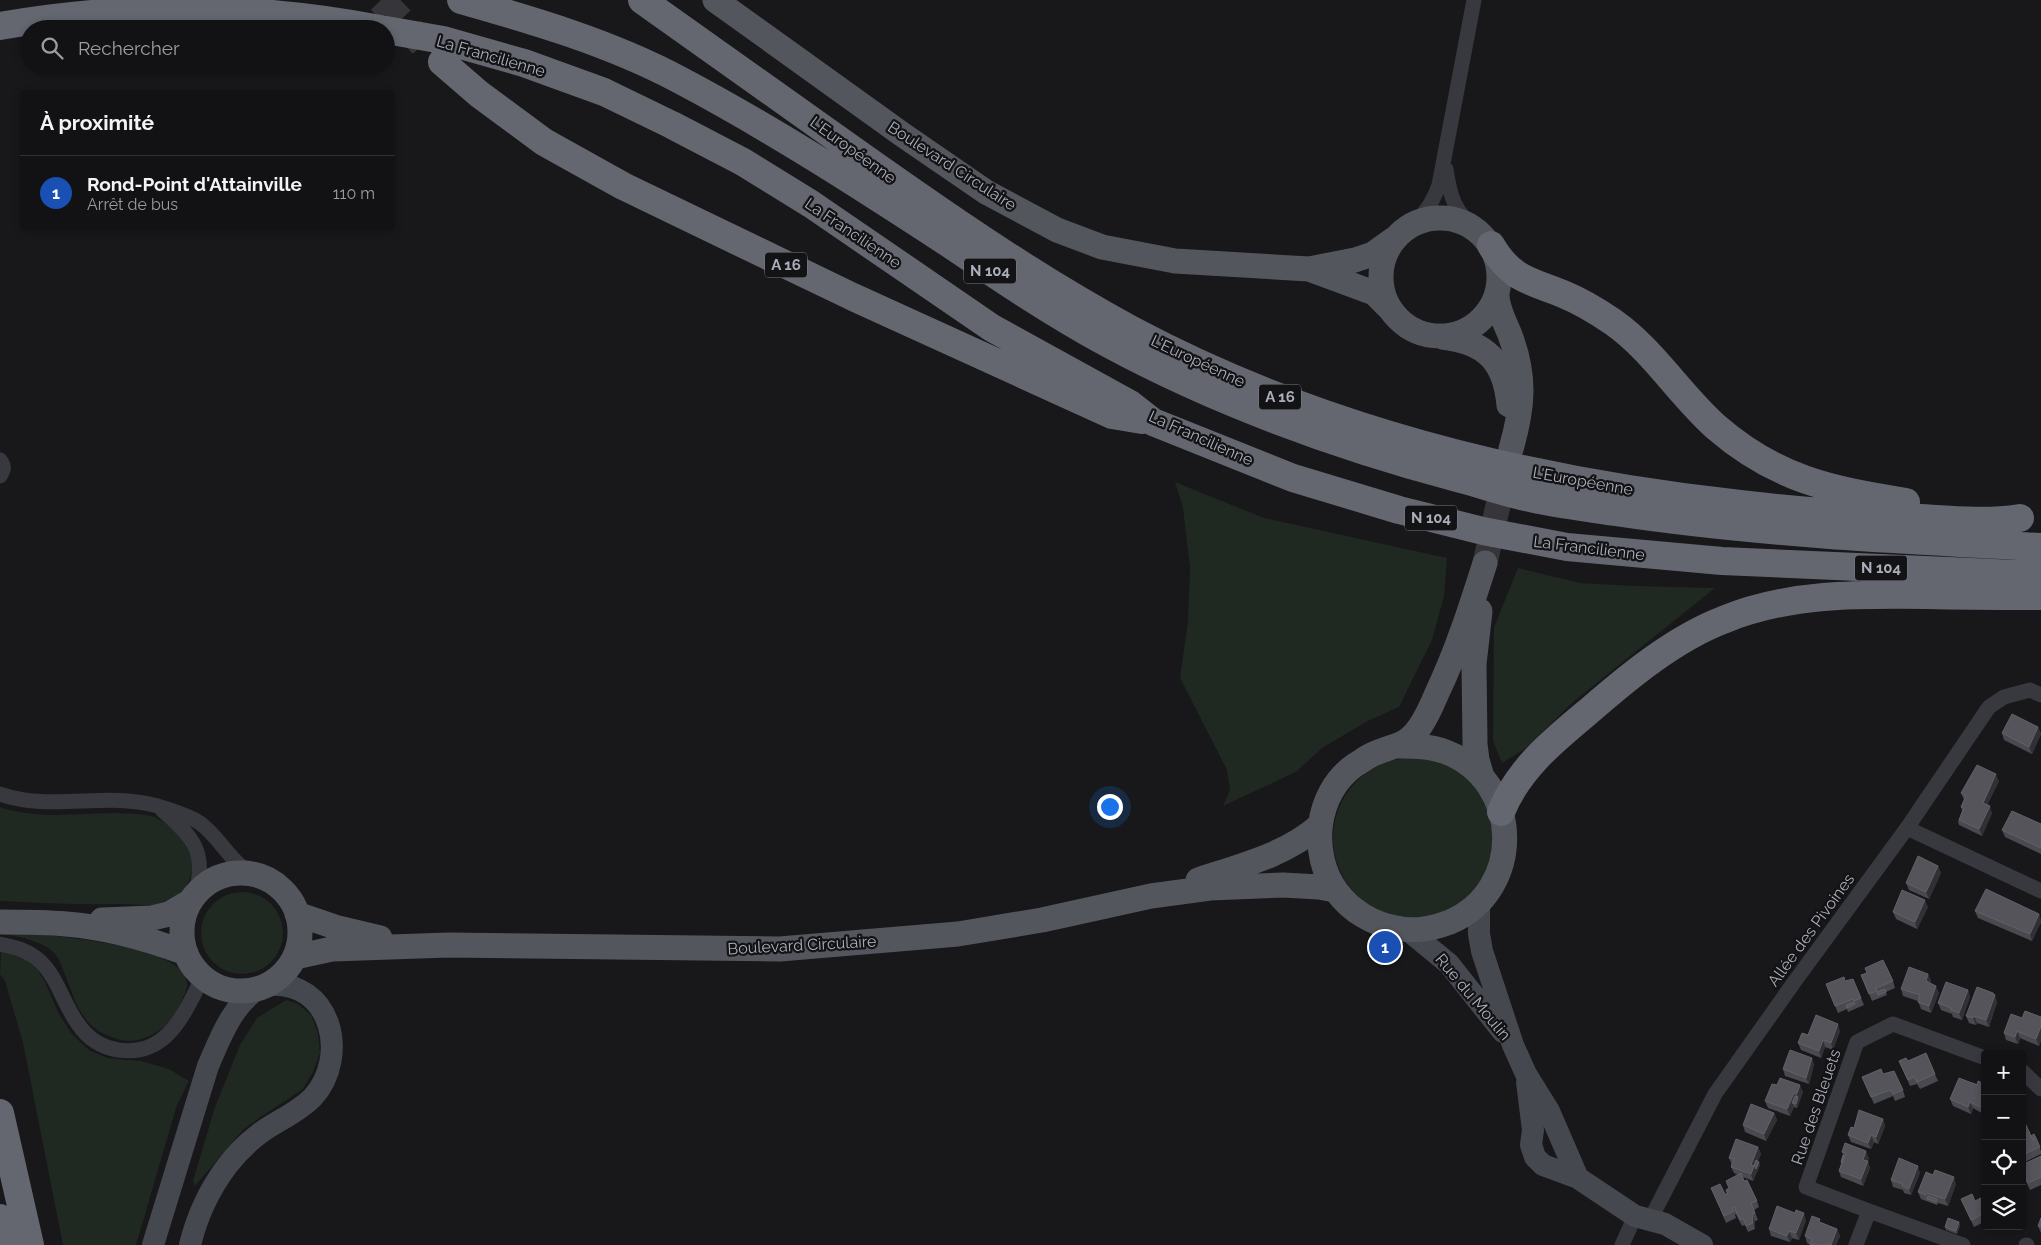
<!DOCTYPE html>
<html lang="fr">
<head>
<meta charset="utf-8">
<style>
	body { margin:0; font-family:Raleway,sans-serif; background:#1b1a1d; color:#f1f3f6 }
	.controls { position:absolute; right:15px; bottom:15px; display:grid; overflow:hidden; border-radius:5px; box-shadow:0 2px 8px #0003 }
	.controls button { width:45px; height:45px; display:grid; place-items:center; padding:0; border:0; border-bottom:1px solid #313134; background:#121114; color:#f1f3f6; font:25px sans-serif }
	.you { position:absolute; left:1109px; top:806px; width:18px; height:18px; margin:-12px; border:4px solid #fff; border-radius:50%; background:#1a73e8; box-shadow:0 0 0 8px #1a73e833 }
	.badge { display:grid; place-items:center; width:32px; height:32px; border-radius:50%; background:#f3ba36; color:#fff; font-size:16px; font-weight:700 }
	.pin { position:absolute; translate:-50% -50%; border:2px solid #fff; box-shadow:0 1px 5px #0006 }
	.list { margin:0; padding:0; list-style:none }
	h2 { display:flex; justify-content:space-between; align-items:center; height:65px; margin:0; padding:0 20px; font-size:21px }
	h2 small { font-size:16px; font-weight:400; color:#9c9da0 }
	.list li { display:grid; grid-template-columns:32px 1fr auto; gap:15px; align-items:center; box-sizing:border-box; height:75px; padding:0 20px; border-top:1px solid #313134 }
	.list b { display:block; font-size:19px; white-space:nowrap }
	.list p { margin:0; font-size:16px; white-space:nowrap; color:#9c9da0 }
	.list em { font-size:16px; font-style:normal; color:#9c9da0 }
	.icon { flex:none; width:28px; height:28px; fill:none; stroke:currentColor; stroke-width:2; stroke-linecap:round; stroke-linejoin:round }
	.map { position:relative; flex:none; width:2041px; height:1245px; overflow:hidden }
	.search { position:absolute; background:#121114; box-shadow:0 2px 8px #0003; left:20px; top:20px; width:375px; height:55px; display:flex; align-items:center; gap:12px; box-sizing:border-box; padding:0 18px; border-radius:28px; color:#9c9da0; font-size:19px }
	.panel { position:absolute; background:#121114; box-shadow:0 2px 8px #0003; left:20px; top:90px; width:375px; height:140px; border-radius:5px }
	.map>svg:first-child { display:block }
	.green { fill:#1f2821 }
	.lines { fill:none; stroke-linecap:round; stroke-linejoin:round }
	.primary-tunnel { stroke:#35353a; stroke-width:25; stroke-dasharray:25 12; stroke-linecap:butt }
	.highway-tunnel { stroke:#35353a; stroke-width:28; stroke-dasharray:28 14; stroke-linecap:butt }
	.street { stroke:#38393f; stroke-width:15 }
	.secondary { stroke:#46484f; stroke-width:22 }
	.primary { stroke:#54565e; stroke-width:25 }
	.highway { stroke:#646770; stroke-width:28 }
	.wall { fill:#494a4f }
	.shaded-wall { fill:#313135 }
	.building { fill:#54545a; stroke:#616269 }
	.labels { text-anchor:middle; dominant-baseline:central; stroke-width:4.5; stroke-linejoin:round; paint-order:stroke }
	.shield { fill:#131215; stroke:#7d7f88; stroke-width:1 }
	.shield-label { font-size:15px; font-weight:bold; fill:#aaaeb9 }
	.street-label { font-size:16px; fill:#aaaeb9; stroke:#131215 }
</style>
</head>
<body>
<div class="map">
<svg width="2041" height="1245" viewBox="0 0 2041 1245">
	<rect width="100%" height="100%" fill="#18171a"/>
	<path class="green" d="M1175 482 1264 518 1447 558 1444 596 1432 640 1399 707 1366 722 1322 748 1296 772 1223 806 1230 790 1227 770 1180 678 1188 621 1190 568 1183 508Z
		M1518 568 1580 583 1636 586 1715 588 1573 702 1525 749 1502 763 1493 741 1494 627Z
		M1333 838a80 80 0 1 1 160 0a80 80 0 1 1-160 0Z
		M0 807C38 820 78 813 117 813 128 814 140 813 151 816 167 821 182 837 189 852 198 871 185 900 164 904 151 907 135 904 122 904 81 905 41 903 0 901Z
		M201 933a41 41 0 1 1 82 0a41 41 0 1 1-82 0Z
		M0 931C32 934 183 942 187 982 188 989 184 995 182 1000 178 1009 175 1017 169 1023 157 1034 137 1044 121 1040 81 1030 77 1005 64 972 61 965 59 957 53 952 43 941 14 935 0 934Z
		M1 950 33 962 45 982 58 1012 71 1033 89 1050 107 1058 141 1061 169 1069 189 1081 177 1105 136 1245H63L23 1043 5 981 0 974Z
		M286 1000 298 1004 311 1015 318 1033 320 1053 313 1072 303 1089 262 1116 243 1130 195 1186 193 1181 215 1107 240 1045 257 1018Z"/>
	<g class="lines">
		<path class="primary-tunnel" d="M1485 563 1506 470"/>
		<path class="highway-tunnel" d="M381 0 423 44"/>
		<path class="street" d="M1446 169C1450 196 1454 212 1477 230
			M1408 228C1424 216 1432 204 1439 185L1474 0
			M0 460C5 466 4 470 0 476
			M0 794C52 812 106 791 158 806 172 811 188 815 200 823 223 840 230 865 258 876
			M163 811C195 838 207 854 195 896
			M1907 828 2041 891
			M0 944C16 947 29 951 41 962 58 979 64 1005 78 1024 88 1039 101 1047 118 1050 168 1057 184 1013 203 977
			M2022 1071 2041 1089
			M1869 1211 1963 1245
			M1650 1220 1715 1094 1795 981 1907 828 1989 707 2004 697 2030 690 2041 695
			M1622 1245 1635 1216
			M1856 1245 1869 1211 1806 1187 1857 1042 1893 1024 1985 1058
			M2026 1245H2027"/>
		<path class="secondary" d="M1479 903V934L1482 951 1513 1045 1526 1074 1549 1111 1578 1178
			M1409 931 1449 964 1503 1032
			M1527 1082 1533 1130 1531 1145 1535 1157 1543 1165 1578 1178 1635 1216 1665 1224 1702 1245
			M153 1245 208 1066C220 1039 232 1005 258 989
			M190 1245C197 1216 209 1190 227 1166 236 1154 247 1143 259 1134 276 1121 298 1113 313 1097 350 1056 331 979 268 985"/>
		<path class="primary" d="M715 0 903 135 986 192 1057 230 1102 247 1175 261 1309 269 1355 260 1373 254 1394 239
			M1381 277a59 59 0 1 1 118 0a59 59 0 1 1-118 0Z
			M1309 269 1374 293 1390 309
			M1497 296C1498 311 1505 322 1510 335 1526 377 1523 407 1511 449
			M1442 337C1487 342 1505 362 1509 405
			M1480 611 1474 664 1475 744 1477 760 1482 777
			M1399 746C1415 746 1431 746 1446 752 1522 781 1525 890 1450 922 1431 929 1415 932 1396 928 1373 924 1351 911 1337 892 1309 854 1315 793 1355 765 1362 761 1369 755 1376 753 1394 745 1407 746 1419 728 1427 717 1432 705 1437 693 1457 651 1471 607 1485 563
			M182 932a59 59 0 1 1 118 0a59 59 0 1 1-118 0Z
			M1198 880C1240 866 1286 855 1320 825
			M297 914 338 928 380 938
			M102 920 152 918 169 914 191 901
			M0 922C22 922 44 922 66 924 107 927 148 939 186 953
			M295 957 332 949 449 945 780 949 958 934 1042 920 1151 896 1210 888 1283 885 1319 887 1335 890"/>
		<path class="highway" d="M461 0C535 21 610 43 678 79 771 128 859 185 948 243 1000 278 1052 313 1107 343 1216 402 1337 446 1457 478 1484 485 1512 495 1539 500 1564 505 1590 508 1615 512 1756 533 1899 540 2041 547
			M642 0C710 48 778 96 846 145 939 211 1032 276 1132 330 1320 430 1530 481 1740 504 1800 511 1861 515 1921 518 1954 520 1987 523 2020 518
			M0 26C126 4 255 5 380 29
			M386 30 443 40 524 63 604 92 672 125 743 162 811 204 992 328 1130 404 1153 422 1293 478 1399 510 1483 531 1567 547 1722 561 2041 575
			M442 62 479 94 544 142 623 186 853 297 1112 415 1142 420
			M1491 245C1511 279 1528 280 1563 294 1580 301 1597 311 1613 322 1653 350 1679 394 1716 427 1776 479 1830 490 1906 502
			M1501 812C1518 769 1554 740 1589 711 1628 677 1674 639 1723 620 1788 593 1858 594 1928 595 1965 596 2003 596 2041 596
			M0 1113 30 1245
			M0 1218 6 1245"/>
	</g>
	<path class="wall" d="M2038 727 2041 734 2032 754 2004 740 2002 733Z
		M1999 781 1987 805 1992 813 1982 836 1959 825 1958 822 1962 811 1961 807 1964 800 1961 793Z
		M2041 824V854L2005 837 2002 830Z
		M1938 866 1941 873 1929 899 1909 890 1906 883Z
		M1928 907 1917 929 1896 919 1893 912Z
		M1975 911 2039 914 2041 922 2032 941 1978 918Z
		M1928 974 1931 981 1930 983 1939 993 1931 1013 1921 1009 1918 1001 1903 996 1901 989Z
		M1861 975 1893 981 1895 988 1886 992 1887 995 1872 1001Z
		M1845 981 1861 998 1864 1005 1848 1012 1847 1009 1838 1013 1826 984Z
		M1968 990 1970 997 1962 1020 1953 1017 1952 1014 1941 1010 1938 1003Z
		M1997 1002 1989 1027 1977 1023 1976 1025 1969 1023 1966 1016Z
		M2041 1017V1040L2039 1046 2020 1038 2018 1044 2006 1040 2004 1033 2022 1018Z
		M1840 1031 1833 1050 1825 1047 1821 1058 1801 1050 1798 1043 1808 1035Z
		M1899 1061H1908L1935 1074 1938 1081 1920 1089 1917 1084 1910 1086Z
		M1814 1064 1809 1084 1785 1076 1783 1069Z
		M1883 1074 1903 1090 1905 1097 1895 1101 1893 1096 1874 1104 1862 1077Z
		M1971 1082 1977 1084H1985V1115L1973 1108 1971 1114 1953 1106 1950 1099Z
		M1777 1085 1803 1092 1797 1108 1794 1107 1790 1116 1768 1108 1765 1101Z
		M1774 1113 1777 1120 1766 1141 1745 1132 1743 1125Z
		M1883 1119 1885 1126 1878 1144 1874 1142 1871 1149 1851 1142 1848 1135Z
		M2022 1124 2031 1136 2036 1138 2041 1151V1154L2023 1163Z
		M1758 1147 1761 1154 1758 1161 1760 1165 1753 1181 1743 1177 1744 1181 1757 1201 1759 1207 1754 1210 1758 1220 1755 1221V1229L1748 1232 1745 1225 1742 1226 1736 1214H1735L1736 1218 1726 1223 1711 1188 1725 1194H1727L1726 1190 1729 1188 1738 1175 1734 1173 1731 1167 1732 1165 1729 1158Z
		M1842 1152 1869 1158 1867 1161 1870 1168 1863 1186 1841 1177 1839 1171 1843 1155Z
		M2041 1157V1185L2030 1190 2022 1173V1165Z
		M1920 1173 1911 1195 1904 1193 1903 1190 1893 1187 1891 1180Z
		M1956 1184 1948 1206 1938 1203 1937 1205 1921 1199 1918 1192Z
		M1985 1196V1224L1984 1222 1974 1227 1961 1199 1975 1201Z
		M2041 1218V1233L2038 1226Z
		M1806 1220 1799 1240 1792 1238 1790 1242 1771 1236 1769 1229Z
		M1821 1222 1837 1229 1840 1236 1836 1245H1810L1807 1243 1805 1236Z
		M1959 1222 1960 1226 1957 1234 1946 1230 1945 1227Z"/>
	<path class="shaded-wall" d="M2038 727 2041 734 2032 754 2029 747Z
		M1996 774 1999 781 1985 810 1983 803Z
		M1990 806 1992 813 1982 836 1979 829Z
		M1938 866 1941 873 1929 899 1926 892Z
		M1925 900 1928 907 1917 929 1915 922Z
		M2039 914 2041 922 2032 941 2030 934Z
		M1928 974 1931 981 1928 988 1926 981Z
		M1936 986 1939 993 1931 1013 1929 1006Z
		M1968 990 1970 997 1962 1020 1959 1013Z
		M1995 995 1997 1002 1989 1027 1986 1020Z
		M1974 1016 1977 1023 1976 1025 1973 1018Z
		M1838 1024 1840 1031 1833 1050 1831 1043Z
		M2041 1026V1040L2039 1046 2036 1039Z
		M2017 1031 2020 1038 2018 1044 2015 1037Z
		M1823 1040 1825 1047 1821 1058 1819 1051Z
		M1812 1058 1814 1064 1809 1084 1806 1078Z
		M1800 1085 1803 1092 1797 1108 1796 1104 1798 1097 1797 1093Z
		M1794 1093 1796 1099 1792 1103 1794 1106 1790 1116 1787 1109Z
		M1970 1102 1973 1108 1971 1114 1968 1107Z
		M1774 1113 1777 1120 1766 1141 1764 1134Z
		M1883 1119 1885 1126 1878 1144 1876 1137Z
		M1871 1135 1874 1142 1871 1149 1868 1143Z
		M1758 1147 1761 1154 1755 1168 1759 1162 1760 1165 1753 1181 1751 1174V1165Z
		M1866 1151 1869 1158 1865 1167 1863 1160Z
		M1868 1161 1870 1168 1863 1186 1861 1179Z
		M1918 1166 1920 1173 1911 1195 1909 1189Z
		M1954 1177 1956 1184 1948 1206 1945 1199Z
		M1804 1213 1806 1220 1799 1240 1796 1233Z
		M1752 1214 1755 1221V1229L1753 1223Z
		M1959 1222 1960 1226 1957 1234 1956 1231Z
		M1837 1229 1840 1236 1836 1245H1831Z
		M1789 1231 1792 1238 1790 1242 1787 1236Z"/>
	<path class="building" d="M2012 714 2038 727 2029 747 2002 733Z
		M1977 765 1996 774 1983 803 1990 806 1979 829 1959 820 1964 808 1961 807 1966 796 1961 793Z
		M2012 811 2041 824V848L2002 830Z
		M1918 856 1938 866 1926 892 1906 883Z
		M1986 889 2039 914 2030 934 1975 911Z
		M1902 890 1925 900 1915 922 1893 912Z
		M1883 960 1893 981 1876 988 1877 991 1869 994 1861 975 1867 973 1865 968Z
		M1909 967 1928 974 1926 981 1936 986 1929 1006 1918 1002 1920 995 1901 989Z
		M1844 977 1845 981 1853 979 1861 998 1854 1001 1853 999 1835 1006 1826 984Z
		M1946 982 1968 990 1959 1013 1951 1010V1008L1938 1003Z
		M1977 987 1993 993 1995 995 1986 1020 1974 1016 1973 1018 1966 1016Z
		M1885 989 1886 992 1878 995 1877 992Z
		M1854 1002 1855 1004 1847 1008 1846 1005Z
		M2025 1011 2041 1017V1026L2036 1039 2017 1031 2015 1037 2004 1033 2011 1014 2022 1018Z
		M1816 1015 1838 1024 1831 1043 1823 1040 1819 1051 1798 1043 1802 1033 1808 1035Z
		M1790 1050 1812 1058 1806 1078 1783 1069Z
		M1926 1053 1935 1074 1917 1082 1914 1077 1908 1080 1899 1061 1906 1058 1908 1061Z
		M1881 1069 1883 1074 1894 1071 1903 1090 1893 1094 1890 1090 1871 1097 1862 1077Z
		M1780 1078 1800 1085 1797 1093H1794L1787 1109 1765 1101 1772 1084 1777 1085Z
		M1959 1078 1977 1085 1978 1081 1985 1084V1109L1970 1102 1968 1107 1950 1099Z
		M1795 1096 1798 1097 1796 1104 1792 1103Z
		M1751 1104 1774 1113 1764 1134 1743 1125Z
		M1859 1110 1883 1119 1876 1137 1871 1135 1868 1143 1848 1135 1851 1127 1854 1128Z
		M2025 1123 2033 1140 2036 1138 2040 1147 2022 1155V1124Z
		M2034 1134 2036 1138 2033 1140 2031 1136Z
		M1736 1139 1758 1147 1751 1165 1754 1166 1751 1174 1731 1167 1734 1159 1729 1158Z
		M1845 1143 1866 1151 1863 1160 1868 1161 1861 1179 1839 1171 1846 1153 1842 1152Z
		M1843 1155H1844L1842 1163 1841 1162Z
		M2041 1156V1177L2028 1183 2022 1171V1165Z
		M1899 1158 1918 1166 1909 1189 1902 1186 1903 1184 1891 1180Z
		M1756 1160 1759 1162 1756 1169 1754 1165Z
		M1935 1170 1954 1177 1945 1199 1927 1193 1926 1195 1918 1192 1926 1172 1933 1175Z
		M1741 1173 1744 1181 1747 1180 1757 1201 1751 1203 1755 1213 1752 1214 1753 1223 1746 1226 1743 1218 1740 1220 1734 1207 1732 1208 1734 1211 1724 1216 1711 1188 1720 1184 1725 1194H1728L1726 1190 1729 1188 1726 1181Z
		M1972 1194 1975 1201 1985 1196V1222L1981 1215 1971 1220 1961 1199Z
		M1928 1196 1937 1199 1936 1202 1927 1199Z
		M1777 1206 1795 1213 1796 1210 1804 1213 1796 1233 1789 1231 1787 1236 1769 1229Z
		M1812 1216 1820 1219 1819 1222 1837 1229 1831 1245H1813L1810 1244 1812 1239 1805 1236Z
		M1948 1218 1959 1222 1956 1231 1945 1227Z
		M2041 1218V1227L2038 1226Z"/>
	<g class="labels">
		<g class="shield">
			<rect x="765" y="252.5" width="42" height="25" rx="4"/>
			<rect x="964" y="258.5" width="52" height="25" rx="4"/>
			<rect x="1259" y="384.5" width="42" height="25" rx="4"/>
			<rect x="1405" y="505.5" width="52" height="25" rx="4"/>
			<rect x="1855" y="555.5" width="52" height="25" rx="4"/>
		</g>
		<g class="shield-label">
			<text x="786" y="265">A 16</text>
			<text x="990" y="271">N 104</text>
			<text x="1280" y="397">A 16</text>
			<text x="1431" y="518">N 104</text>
			<text x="1881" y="568">N 104</text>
		</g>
		<g class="street-label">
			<text transform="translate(491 56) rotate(16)">La Francilienne</text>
			<text transform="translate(853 150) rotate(36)">L'Européenne</text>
			<text transform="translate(952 166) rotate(33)">Boulevard Circulaire</text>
			<text transform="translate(853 233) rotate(34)">La Francilienne</text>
			<text transform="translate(1198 361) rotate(25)">L'Européenne</text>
			<text transform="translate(1201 438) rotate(24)">La Francilienne</text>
			<text transform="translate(1583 481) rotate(10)">L'Européenne</text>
			<text transform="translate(1589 548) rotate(7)">La Francilienne</text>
			<text transform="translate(1811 930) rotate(-54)">Allée des Pivoines</text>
			<text transform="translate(802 945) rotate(-3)">Boulevard Circulaire</text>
			<text transform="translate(1473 997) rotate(50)">Rue du Moulin</text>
			<text transform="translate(1816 1107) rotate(-71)">Rue des Bleuets</text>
		</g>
	</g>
</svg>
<div class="controls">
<button>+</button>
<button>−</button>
<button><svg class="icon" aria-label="locate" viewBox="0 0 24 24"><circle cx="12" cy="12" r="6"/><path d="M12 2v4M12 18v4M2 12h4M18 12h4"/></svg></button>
<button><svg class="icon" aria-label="layers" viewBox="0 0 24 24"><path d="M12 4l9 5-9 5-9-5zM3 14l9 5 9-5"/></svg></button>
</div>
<div class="you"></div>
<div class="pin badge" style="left:1385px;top:947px;background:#1a4fb4">1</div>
<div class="search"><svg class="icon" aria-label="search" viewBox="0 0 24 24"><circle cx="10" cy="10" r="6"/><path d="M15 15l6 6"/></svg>Rechercher</div>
<section class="panel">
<h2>À proximité<small></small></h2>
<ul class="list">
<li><span class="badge" style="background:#1a4fb4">1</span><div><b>Rond-Point d'Attainville</b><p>Arrêt de bus</p></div><em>110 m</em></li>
</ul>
</section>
</div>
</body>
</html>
